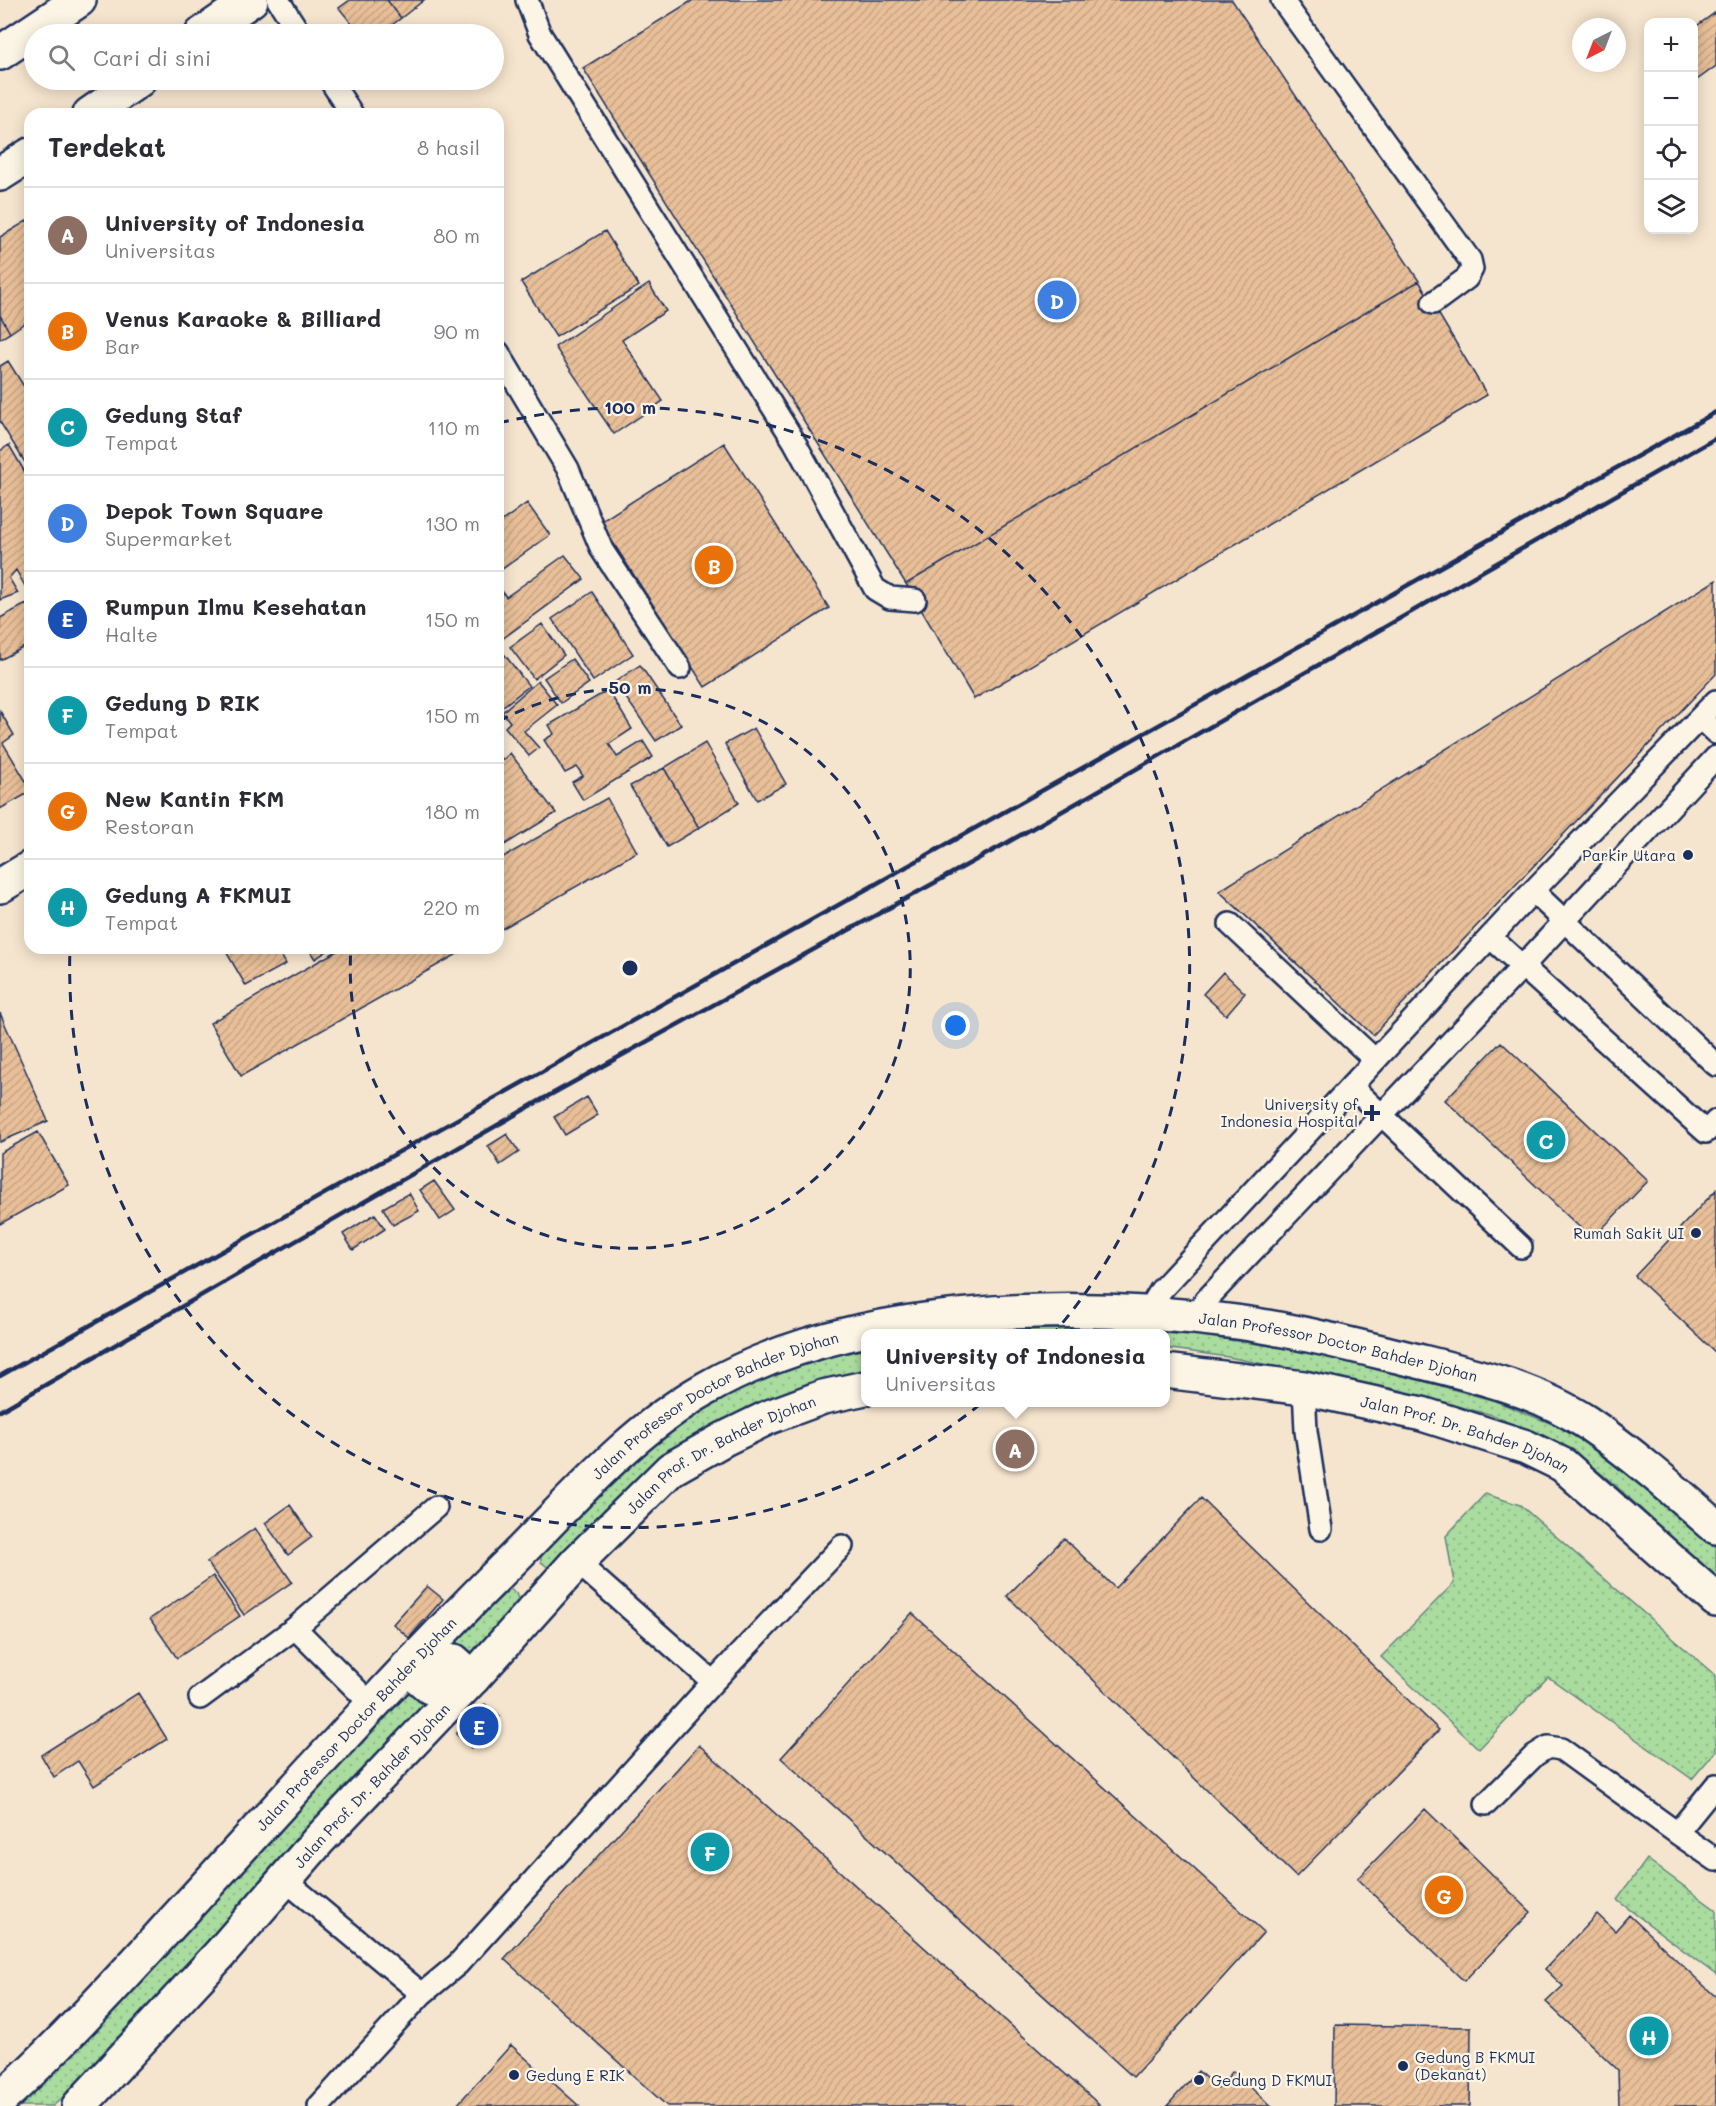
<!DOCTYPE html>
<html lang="id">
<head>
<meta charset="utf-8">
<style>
	body { margin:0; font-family:Mali,sans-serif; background:#f2f2f3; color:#2b2b33 }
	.controls { position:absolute; right:18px; top:18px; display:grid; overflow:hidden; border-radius:12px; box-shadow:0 3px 15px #0003 }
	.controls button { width:54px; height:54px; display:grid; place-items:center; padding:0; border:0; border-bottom:2px solid #e1e1e2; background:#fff; color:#2b2b33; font:30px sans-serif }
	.compass { position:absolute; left:1572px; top:18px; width:54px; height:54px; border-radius:50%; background:#fff; box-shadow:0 3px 15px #0003; rotate:222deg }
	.you { position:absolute; left:956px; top:1026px; width:21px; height:21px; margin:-15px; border:4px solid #fff; border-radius:50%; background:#1a73e8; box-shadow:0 0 0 9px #1a73e833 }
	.badge { display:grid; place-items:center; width:39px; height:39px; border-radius:50%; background:#2563eb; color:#fff; font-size:20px; font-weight:700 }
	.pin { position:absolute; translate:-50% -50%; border:3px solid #fff; box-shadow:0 2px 6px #0006 }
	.popup { position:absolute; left:861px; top:1329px; width:309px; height:78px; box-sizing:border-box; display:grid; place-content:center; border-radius:12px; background:#fff; filter:drop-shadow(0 2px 4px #0005); font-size:20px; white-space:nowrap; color:#7c7c81 }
	.popup b { font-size:22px; color:#2b2b33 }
	.popup::after { content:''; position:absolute; left:50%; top:100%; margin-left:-12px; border:12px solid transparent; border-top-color:#fff }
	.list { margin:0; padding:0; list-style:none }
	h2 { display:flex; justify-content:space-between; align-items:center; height:78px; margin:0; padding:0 24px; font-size:26px }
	h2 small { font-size:20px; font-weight:400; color:#7c7c81 }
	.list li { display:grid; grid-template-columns:39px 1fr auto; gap:18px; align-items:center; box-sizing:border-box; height:96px; padding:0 24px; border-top:2px solid #e1e1e2 }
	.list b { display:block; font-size:22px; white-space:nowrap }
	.list p { margin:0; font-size:20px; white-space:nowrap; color:#7c7c81 }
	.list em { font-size:20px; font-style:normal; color:#7c7c81 }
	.icon { flex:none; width:33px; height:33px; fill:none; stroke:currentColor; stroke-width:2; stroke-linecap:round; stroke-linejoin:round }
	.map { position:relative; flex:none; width:1716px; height:2106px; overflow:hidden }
	.search { position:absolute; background:#fff; box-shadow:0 3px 15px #0003; left:24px; top:24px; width:480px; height:66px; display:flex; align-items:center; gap:15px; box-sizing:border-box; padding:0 21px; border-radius:33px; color:#7c7c81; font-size:22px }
	.panel { position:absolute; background:#fff; box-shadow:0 3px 15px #0003; left:24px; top:108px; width:480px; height:846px; border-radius:18px }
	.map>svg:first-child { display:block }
	.green { fill:url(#green-dots); stroke:#62867e; stroke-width:1.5 }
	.building { fill:url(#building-hatch); stroke:#1b2f5e; stroke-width:1.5 }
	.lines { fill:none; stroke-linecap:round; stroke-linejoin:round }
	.lane-casing { stroke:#1b2f5e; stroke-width:26 }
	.street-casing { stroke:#1b2f5e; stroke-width:38 }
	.primary-casing { stroke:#1b2f5e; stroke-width:38 }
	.lane { stroke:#fcf5e5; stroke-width:21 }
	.street { stroke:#fcf5e5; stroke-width:33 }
	.primary { stroke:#fcf5e5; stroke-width:33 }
	.rail { stroke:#1b2f5e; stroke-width:4.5 }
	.ring { fill:none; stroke:#1b2f5e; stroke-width:3; stroke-dasharray:10 8 }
	.poi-dot { fill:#1b2f5e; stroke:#fcf5e5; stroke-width:2 }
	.labels { text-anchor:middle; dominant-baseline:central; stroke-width:4.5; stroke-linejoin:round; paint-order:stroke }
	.poi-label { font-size:15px; fill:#1b2f5e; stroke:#fcf5e5; text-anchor:end }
	.street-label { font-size:15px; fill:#1b2f5e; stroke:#fcf5e5 }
	.centre { fill:#1b2f5e; stroke:#fcf5e5; stroke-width:3 }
	.ring-label { font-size:18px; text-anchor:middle; font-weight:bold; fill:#1b2f5e; stroke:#fcf5e5; stroke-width:4.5; stroke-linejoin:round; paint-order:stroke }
</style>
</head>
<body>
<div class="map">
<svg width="1716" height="2106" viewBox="0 0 1716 2106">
	<defs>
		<pattern id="green-dots" width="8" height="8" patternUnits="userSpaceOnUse" patternTransform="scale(1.5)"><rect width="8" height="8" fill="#a9dc9e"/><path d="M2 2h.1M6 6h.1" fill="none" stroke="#91bd8a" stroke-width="1.8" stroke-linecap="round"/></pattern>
		<pattern id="building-hatch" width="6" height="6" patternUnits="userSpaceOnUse" patternTransform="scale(1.5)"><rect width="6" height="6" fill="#e8bf98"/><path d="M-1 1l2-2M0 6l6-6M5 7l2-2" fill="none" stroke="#c6a485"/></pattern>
	</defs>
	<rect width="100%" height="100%" fill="#f6e5ce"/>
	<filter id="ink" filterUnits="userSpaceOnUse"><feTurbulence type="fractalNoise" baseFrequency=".0167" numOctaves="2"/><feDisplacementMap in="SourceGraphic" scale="12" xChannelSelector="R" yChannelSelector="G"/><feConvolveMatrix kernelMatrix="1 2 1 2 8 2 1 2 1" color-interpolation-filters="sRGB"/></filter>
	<g filter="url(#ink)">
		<path class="green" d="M1047 1325 1170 1331 1330 1355 1495 1401 1587 1438 1646 1483 1716 1547V1578L1613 1483 1581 1458 1493 1415 1355 1382 1228 1357 1165 1348V1334H948Z
			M865 1346V1369L734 1415 681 1448 550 1569 541 1562V1554C564 1528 586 1499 611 1475 683 1407 771 1370 865 1346Z
			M1485 1494 1520 1505 1716 1676V1751L1692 1779 1548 1677 1479 1749 1381 1657 1454 1583 1446 1536Z
			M510 1589 516 1593 518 1599 512 1610 490 1635 77 2084 53 2106H19L60 2067 474 1623Z
			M1647 1859 1716 1910V1975L1617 1900Z"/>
		<path class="building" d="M350 0H387L401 18 380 34H360L339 8Z
			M387 0H424L401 18Z
			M693 0H1232L1419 281 906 584 583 68Z
			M1716 12V66L1694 82V28Z
			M30 219V319L10 333 0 315V237Z
			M605 231 639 286 556 337 521 282Z
			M1419 281 1487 395 974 699 906 584Z
			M649 284 666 311 622 340 663 401 614 434 555 347Z
			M0 315 10 333 0 339Z
			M8 361 30 396 29 469 0 422V366Z
			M724 443 829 608 705 687 600 522Z
			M9 445 26 474 30 472V595L16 570 9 578 18 593 0 600V451Z
			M527 503 550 535 498 572V524Z
			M565 555 584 579 498 642V585L506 597Z
			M1716 580V674L1373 1035 1219 891Z
			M592 592 633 654 593 681 552 619Z
			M26 604 30 610V644L0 660V618Z
			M542 624 564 655 534 679 510 647Z
			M501 650 529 686 498 710V652Z
			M572 659 589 683 561 703 544 678Z
			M640 665 681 725 656 741 615 682Z
			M538 681 557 705 524 731 539 748 529 756 505 727 510 722 502 712Z
			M608 690 632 729 609 744 617 757 643 741 653 757 583 800 572 782 583 776 577 767 565 773 544 740 554 734 549 725Z
			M0 711 14 735 3 743 30 788V792L0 809Z
			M754 728 786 784 757 800 725 744Z
			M705 743 739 803 699 828 664 768Z
			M498 753 503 760 510 753 556 813 498 849Z
			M664 768 699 828 667 847 630 786Z
			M607 798 637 852 498 931V860Z
			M224 948H277L286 964 246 986Z
			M308 948H332L315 959Z
			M342 948H468L241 1076 210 1023Z
			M1223 972 1245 993 1226 1015 1203 994Z
			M0 1013 48 1121 0 1142Z
			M1501 1042 1648 1181 1592 1239 1445 1100Z
			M587 1097 598 1115 565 1135 554 1117Z
			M38 1132 69 1185 0 1224V1153Z
			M507 1134 519 1152 500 1165 488 1146Z
			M434 1181 455 1210 440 1220 420 1190Z
			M1716 1190V1353L1635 1276Z
			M409 1193 419 1211 393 1225 383 1208Z
			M375 1214 385 1229 353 1250 343 1234Z
			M1201 1498 1439 1730 1296 1877 1007 1596 1064 1538 1115 1588Z
			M290 1505 312 1537 288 1555 265 1523Z
			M255 1528 292 1582 244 1615 207 1562Z
			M213 1576 240 1616 177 1658 150 1619Z
			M427 1586 443 1599 409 1638 393 1624Z
			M912 1613 1264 1932 1133 2077 781 1758Z
			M138 1693 167 1739 94 1786 78 1761 54 1777 41 1755Z
			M485 1704 500 1717 471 1748 456 1734Z
			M699 1745 1093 2099 1100 2106H667L504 1959Z
			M1425 1809 1531 1912 1464 1981 1357 1879Z
			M1597 1914 1615 1931 1629 1915 1716 1997V2106H1619L1618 2070 1546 2002 1563 1986 1545 1969Z
			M1335 2025 1471 2027 1470 2106H1334Z
			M511 2045 579 2106H456Z
			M1198 2071 1218 2089 1233 2071 1271 2106H1167Z"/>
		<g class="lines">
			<defs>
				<path id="lane" d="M278 0 300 34
					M527 0 540 34 794 441 875 589 890 598 915 600
					M1282 0 1470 260 1472 269 1467 278 1433 303
					M330 80 352 114
					M498 352 568 469 602 550 680 668
					M1700 718 1716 733
					M1533 891 1716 1065
					M1230 924 1375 1060
					M1490 937 1706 1132 1716 1121
					M1351 1086 1521 1247
					M1146 1315 1161 1290 1533 891 1716 701
					M1195 1317 1206 1300 1523 966 1716 757
					M1304 1388 1306 1431 1321 1529
					M713 1682 842 1546
					M200 1698 295 1628
					M372 1705 295 1628 436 1507
					M1716 1785 1677 1833 1716 1860
					M1486 1804 1535 1755 1548 1747 1561 1749 1677 1833
					M285 1880 422 1994 458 1964 713 1682 577 1562
					M319 2106 422 1994"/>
				<g id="street">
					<path d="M0 886 30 868"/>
					<path id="s1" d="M1165 1371 1304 1388 1422 1414 1526 1447 1563 1465 1716 1600"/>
					<path d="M407 1667 430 1687 454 1661 473 1678"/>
					<path id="s2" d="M0 2100C65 2041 123 1976 182 1912 288 1797 392 1680 503 1569 567 1506 626 1434 705 1389 852 1304 1072 1300 1236 1322 1295 1330 1352 1345 1410 1359 1470 1374 1534 1388 1586 1422 1632 1453 1675 1491 1716 1527"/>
					<path id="s3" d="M79 2106 220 1954 318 1841 473 1678 577 1562 671 1469 724 1439 769 1417 823 1397 865 1388"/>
				</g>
				<path id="primary" d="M202 34 251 0
					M0 53 79 0
					M90 114 139 80
					M0 174 30 155"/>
			</defs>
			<use href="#lane" class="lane-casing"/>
			<use href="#street" class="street-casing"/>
			<use href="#primary" class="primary-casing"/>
			<use href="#lane" class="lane"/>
			<use href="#street" class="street"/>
			<use href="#primary" class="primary"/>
			<path class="rail" d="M0 1376 1716 412
				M0 1411 541 1100 1003 845 1716 438"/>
		</g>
	</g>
	<g class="ring">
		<path d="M499 721A280 280 0 1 1 351 948"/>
		<path d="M499 423A560 560 0 1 1 70 948"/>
	</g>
	<g class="poi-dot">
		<circle cx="1688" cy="855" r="6"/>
		<path d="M1369 1104h6v6h6v6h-6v6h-6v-6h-6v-6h6z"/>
		<circle cx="1696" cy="1233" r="6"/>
		<circle cx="1403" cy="2066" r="6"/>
		<circle cx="514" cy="2075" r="6"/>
		<circle cx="1199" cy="2080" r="6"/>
	</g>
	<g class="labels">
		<g class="poi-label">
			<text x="1676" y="855">Parkir Utara</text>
			<text x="1358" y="1104">University of<tspan x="1358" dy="17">Indonesia Hospital</tspan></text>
			<text x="1684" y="1233">Rumah Sakit UI</text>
			<text x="1415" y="2057" text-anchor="start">Gedung B FKMUI<tspan x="1415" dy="17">(Dekanat)</tspan></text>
			<text x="526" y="2075" text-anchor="start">Gedung E RIK</text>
			<text x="1211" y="2080" text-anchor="start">Gedung D FKMUI</text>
		</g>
		<g class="street-label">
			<text stroke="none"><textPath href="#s2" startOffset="1652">Jalan Professor Doctor Bahder Djohan</textPath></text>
			<text stroke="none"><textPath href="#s2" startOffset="1004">Jalan Professor Doctor Bahder Djohan</textPath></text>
			<text stroke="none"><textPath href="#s1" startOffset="308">Jalan Prof. Dr. Bahder Djohan</textPath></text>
			<text stroke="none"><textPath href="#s3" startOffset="920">Jalan Prof. Dr. Bahder Djohan</textPath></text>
			<text stroke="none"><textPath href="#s2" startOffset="518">Jalan Professor Doctor Bahder Djohan</textPath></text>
			<text stroke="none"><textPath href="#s3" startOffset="434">Jalan Prof. Dr. Bahder Djohan</textPath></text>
		</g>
	</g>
	<circle cx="630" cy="968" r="9" class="centre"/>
	<g class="ring-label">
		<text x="630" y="414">100 m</text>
		<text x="630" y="694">50 m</text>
	</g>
</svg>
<div class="controls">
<button>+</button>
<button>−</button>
<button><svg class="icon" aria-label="locate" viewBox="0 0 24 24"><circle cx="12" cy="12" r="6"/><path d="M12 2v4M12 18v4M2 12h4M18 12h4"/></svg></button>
<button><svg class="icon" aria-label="layers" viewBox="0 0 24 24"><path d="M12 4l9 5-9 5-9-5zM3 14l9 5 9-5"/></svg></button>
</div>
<svg class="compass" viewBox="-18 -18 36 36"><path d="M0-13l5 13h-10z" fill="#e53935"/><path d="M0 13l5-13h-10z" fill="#7c7c81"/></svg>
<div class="you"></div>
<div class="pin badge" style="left:1015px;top:1449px;background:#8d6e63">A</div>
<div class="popup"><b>University of Indonesia</b>Universitas</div>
<div class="pin badge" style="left:714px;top:565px;background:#e8710a">B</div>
<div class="pin badge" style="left:1546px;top:1140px;background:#0f9aa8">C</div>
<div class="pin badge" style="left:1057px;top:300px;background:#3f7fe0">D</div>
<div class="pin badge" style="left:479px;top:1726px;background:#1a4fb4">E</div>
<div class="pin badge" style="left:710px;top:1852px;background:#0f9aa8">F</div>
<div class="pin badge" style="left:1444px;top:1895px;background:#e8710a">G</div>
<div class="pin badge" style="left:1649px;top:2036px;background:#0f9aa8">H</div>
<div class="search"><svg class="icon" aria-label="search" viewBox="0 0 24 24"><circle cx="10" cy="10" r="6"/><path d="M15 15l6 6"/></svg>Cari di sini</div>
<section class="panel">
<h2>Terdekat<small>8 hasil</small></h2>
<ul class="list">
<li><span class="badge" style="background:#8d6e63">A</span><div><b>University of Indonesia</b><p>Universitas</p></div><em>80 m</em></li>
<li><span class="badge" style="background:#e8710a">B</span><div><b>Venus Karaoke &amp; Billiard</b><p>Bar</p></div><em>90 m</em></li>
<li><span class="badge" style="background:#0f9aa8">C</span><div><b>Gedung Staf</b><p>Tempat</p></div><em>110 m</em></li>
<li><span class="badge" style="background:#3f7fe0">D</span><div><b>Depok Town Square</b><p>Supermarket</p></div><em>130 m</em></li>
<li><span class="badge" style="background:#1a4fb4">E</span><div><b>Rumpun Ilmu Kesehatan</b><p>Halte</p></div><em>150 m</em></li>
<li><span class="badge" style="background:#0f9aa8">F</span><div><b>Gedung D RIK</b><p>Tempat</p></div><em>150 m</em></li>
<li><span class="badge" style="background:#e8710a">G</span><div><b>New Kantin FKM</b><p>Restoran</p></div><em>180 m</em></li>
<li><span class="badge" style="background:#0f9aa8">H</span><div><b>Gedung A FKMUI</b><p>Tempat</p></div><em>220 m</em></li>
</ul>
</section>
</div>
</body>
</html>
